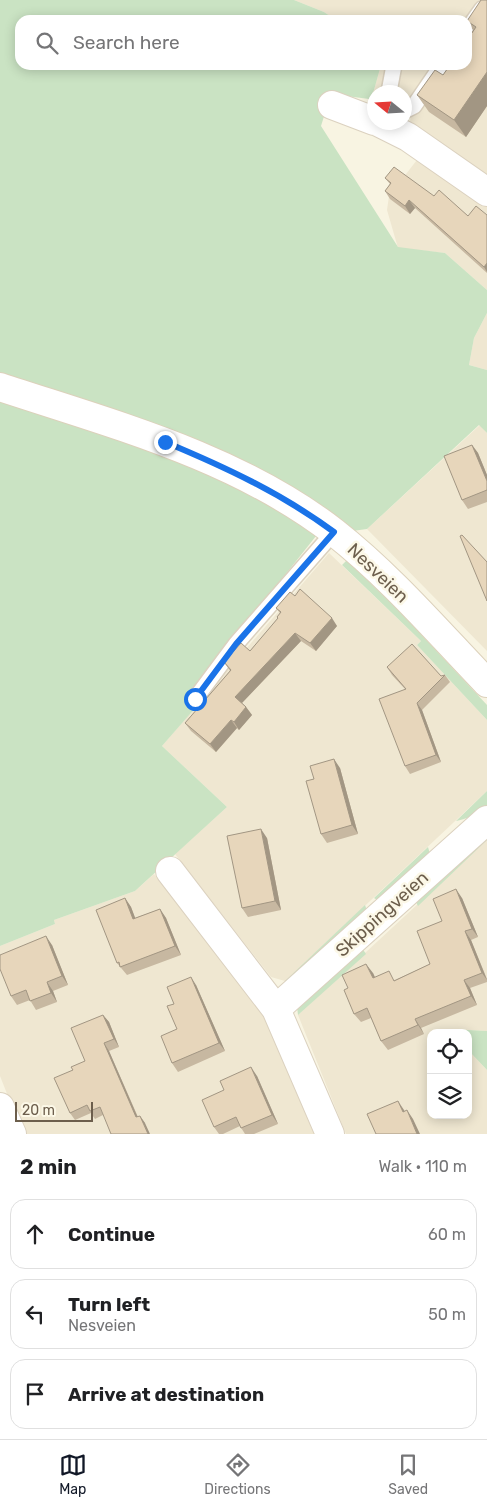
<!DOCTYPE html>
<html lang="en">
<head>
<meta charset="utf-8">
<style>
	body { margin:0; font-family:Rubik,sans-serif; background:#f2f2f2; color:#202124 }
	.controls { position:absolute; right:15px; bottom:15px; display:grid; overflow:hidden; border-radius:10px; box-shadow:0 2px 12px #0003 }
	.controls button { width:45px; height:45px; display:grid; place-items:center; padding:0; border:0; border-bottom:1px solid #e0e0e0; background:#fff; color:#202124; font:25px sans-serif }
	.compass { position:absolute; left:367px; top:85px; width:45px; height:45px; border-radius:50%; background:#fff; box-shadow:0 2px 12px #0003; rotate:288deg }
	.scale { position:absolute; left:15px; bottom:12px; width:78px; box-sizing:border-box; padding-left:5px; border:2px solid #6c5e4c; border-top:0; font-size:14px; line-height:18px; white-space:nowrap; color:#6c5e4c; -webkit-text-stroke:4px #fcf8e7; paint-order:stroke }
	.stop { position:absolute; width:15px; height:15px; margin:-11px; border:4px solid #1a73e8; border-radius:50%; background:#fff }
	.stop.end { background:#1a73e8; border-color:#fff; box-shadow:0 1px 5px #0008 }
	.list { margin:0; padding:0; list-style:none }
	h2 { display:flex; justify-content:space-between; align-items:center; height:65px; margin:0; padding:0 20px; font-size:21px }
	h2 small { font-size:16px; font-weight:400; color:#757577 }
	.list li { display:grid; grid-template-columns:32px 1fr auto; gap:15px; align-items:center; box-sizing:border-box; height:70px; margin:0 10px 10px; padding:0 10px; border:1px solid #e0e0e0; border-radius:15px }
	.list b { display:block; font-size:19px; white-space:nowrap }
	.list p { margin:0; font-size:16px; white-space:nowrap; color:#757577 }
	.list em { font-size:16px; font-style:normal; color:#757577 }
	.icon { flex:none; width:28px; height:28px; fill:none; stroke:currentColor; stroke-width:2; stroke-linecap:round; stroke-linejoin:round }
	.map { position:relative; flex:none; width:487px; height:1134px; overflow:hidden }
	.search { position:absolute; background:#fff; box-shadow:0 2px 12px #0003; left:15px; right:15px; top:15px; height:55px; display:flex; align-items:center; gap:12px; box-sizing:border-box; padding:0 18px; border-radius:15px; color:#757577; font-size:19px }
	.sheet { height:305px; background:#fff }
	nav { display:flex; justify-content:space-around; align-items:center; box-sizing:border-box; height:70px; border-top:1px solid #e0e0e0; background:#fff; font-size:14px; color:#757577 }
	nav a { display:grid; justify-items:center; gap:2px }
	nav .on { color:#111827 }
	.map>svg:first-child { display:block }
	.residential { fill:#efe7d1 }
	.green { fill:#cae3c3 }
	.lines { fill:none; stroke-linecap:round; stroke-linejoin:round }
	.service-casing { stroke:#dbd1bf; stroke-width:18 }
	.minor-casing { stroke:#dbd1bf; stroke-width:30 }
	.secondary-casing { stroke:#dcd1bb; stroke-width:30 }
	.service { stroke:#fff; stroke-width:15 }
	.minor { stroke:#fff; stroke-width:28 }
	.secondary { stroke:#fff; stroke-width:28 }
	.wall { fill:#c7b8a1 }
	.shaded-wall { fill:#a29683 }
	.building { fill:#e7d6bb; stroke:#a29683 }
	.route { stroke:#1a73e8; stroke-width:6 }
	.labels { text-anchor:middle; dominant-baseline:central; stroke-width:5; stroke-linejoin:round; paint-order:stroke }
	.street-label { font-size:18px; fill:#6c5e4c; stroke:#fcf8e7 }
</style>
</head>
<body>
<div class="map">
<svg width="487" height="1134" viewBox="0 0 487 1134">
	<rect width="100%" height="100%" fill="#f8f4e2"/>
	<path class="residential" d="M294 0H487V178L413 127 410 122 411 115 405 104 404 92H374V100L369 99 374 90 381 65H467V20H336L324 12Z
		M420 156 487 206V290L445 253 398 248 387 210 389 196Z
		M487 313V370L469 365 474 338Z
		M480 425 487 433V651L367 529Z
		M329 553 421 641 417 645 487 720V791L285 981 271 977 175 854 227 807 162 746Z
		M487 840V1031L451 1029 453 1033H431V1115H468V1050L487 1070V1134H346L298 1015Z
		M154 874 265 1017 314 1134H23L0 1076V946L55 924 54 920 135 891Z"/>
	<path class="green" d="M0 0H294L324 12 336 20H20V65H381L374 90 369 99 331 94 321 126 398 247 445 253 487 290V313L474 338 469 365 487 370V433L479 425 367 529 316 536 188 697 197 706 162 746 227 807 135 891 54 920 55 924 0 946Z
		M347 560 402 614 487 705V720L417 645 421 641 342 565Z
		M487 791V805C478 813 468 819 456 821Z
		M487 833V840L418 906 415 900Z
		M428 847 430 854 379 901 374 898Z
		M365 905 367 911 289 983 285 981Z
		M362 948 366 954 298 1015 297 1007Z
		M450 1029 487 1031V1070L468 1050V1033H453Z"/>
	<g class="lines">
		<defs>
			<path id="service" d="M467 30 482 9
				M389 92 394 65
				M404 111 414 106 442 65
				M195 699 236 644 334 532"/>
			<path id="minor" d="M332 105 374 121
				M378 122 408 137 487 192
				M170 871 276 1009 330 1134
				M276 1009 487 820
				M0 1107 12 1134"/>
			<path id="secondary" d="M0 387C115 425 237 457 334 532 390 576 438 632 487 683"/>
		</defs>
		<use href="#service" class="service-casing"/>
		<use href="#minor" class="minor-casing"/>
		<use href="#secondary" class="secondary-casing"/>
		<use href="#service" class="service"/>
		<use href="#minor" class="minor"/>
		<use href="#secondary" class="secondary"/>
	</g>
	<path class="wall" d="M487 0V106L466 137 429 112 417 95 443 75 473 30 467 21Z
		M385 178 434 196 468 216 487 215V273L415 208 410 214 390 199 385 191 390 184Z
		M472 445 478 453 487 475V502L468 509 462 500Z
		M295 596 337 626 316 651 301 641 242 703 246 707 252 715 239 730 237 728 216 752 191 731 185 723 230 671 224 662 250 651 278 618 277 617 280 613 276 608Z
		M387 667 441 676 445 675 450 682 422 710 441 762 410 774 405 766V689L392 675Z
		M340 768 358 834 327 843 321 834 314 779Z
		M267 838 281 910 248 917 242 908Z
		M125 898 131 907 135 918 160 909 166 918 181 955 127 975 117 963Z
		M462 898 478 937 471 940 487 979V982L470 988 477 1005 421 1028 424 1034 388 1050 381 1041 371 1018 361 1022 354 1014 348 988 373 973 375 977 395 980 430 964 442 921Z
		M52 945 68 985 53 991 57 1002 36 1010 30 1000 17 1005 11 996Z
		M196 985 225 1051 178 1072 172 1063 177 1029 174 1004Z
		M103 1015 109 1022 119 1047 109 1051 138 1117 140 1116 145 1123 103 1115 95 1119 91 1113 75 1120 70 1113 73 1070 85 1061Z
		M257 1076 278 1124 254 1134H245L240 1126 223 1134H219L214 1127Z"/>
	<path class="shaded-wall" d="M487 72V106L466 137 454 120Z
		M409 200 415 208 410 214 405 206Z
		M487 263V272L484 267Z
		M472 445 478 453 487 475V481Z
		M332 618 337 626 316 651 310 643Z
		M295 633 301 641 240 705 235 697Z
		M417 703 422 710 441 762 436 755Z
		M246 707 252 715 239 730 234 722Z
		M231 720 237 728 216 752 210 744Z
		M334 759 340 768 358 834 352 825Z
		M261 829 267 838 281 910 275 901Z
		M456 889 462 898 478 937 472 929Z
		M125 898 131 907 139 928 133 919Z
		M160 909 166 918 181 955 175 946Z
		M465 931 471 940 487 980 482 973Z
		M46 936 52 945 68 985 62 976Z
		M366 964 373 973 379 987 373 978Z
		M191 977 196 985 225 1051 219 1043Z
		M464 980 470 988 477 1005 471 996Z
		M47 982 53 991 57 1002 51 993Z
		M103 1015 109 1022 119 1047 114 1039Z
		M415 1019 421 1028 424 1034 418 1025Z
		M104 1043 109 1051 141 1125 136 1117Z
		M251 1067 257 1076 278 1124 272 1115Z
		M398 1101 404 1110 409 1120 403 1112Z
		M407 1110 413 1119 420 1134H417Z
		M140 1116 145 1123 150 1134H148Z"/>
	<path class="building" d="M481 0H487V72L454 120 417 95 435 70 443 75 450 65H467V40L476 27 467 21Z
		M394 167 434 196 439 190 468 216 476 206 487 215V263L484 267 409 200 405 206 385 191 391 183 385 178Z
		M472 445 487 481V490L462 500 444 456Z
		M462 535 487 562V601L460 536Z
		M300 589 332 618 310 643 295 633 235 697 246 707 234 722 231 720 210 744 185 723 231 670 224 662 241 643 250 651 278 618 277 617 281 612 276 608 290 592 295 596Z
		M412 644 441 676 445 675 417 703 436 755 405 766 379 699 406 689 387 667Z
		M334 759 352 825 321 834 306 781 314 779 310 766Z
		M261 829 275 901 242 908 227 836Z
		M456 889 472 929 465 931 482 973 464 980 471 996 415 1019 418 1025 381 1041 367 1008 354 1014 344 990 348 988 342 975 366 964 373 978 389 971 394 981 430 964 417 931 442 921 433 899Z
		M125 898 133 919 160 909 175 946 120 967 119 962 117 963 96 910Z
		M46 936 62 976 47 982 51 993 30 1001 26 990 11 996 0 969V955Z
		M191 977 219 1043 172 1063 161 1036 177 1029 167 1006 174 1004 167 987Z
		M103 1015 114 1039 104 1043 136 1117 140 1116 148 1134H111L100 1107 90 1111 87 1105 70 1113 54 1078 73 1070 71 1067 85 1061 71 1028Z
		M251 1067 272 1115 241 1128 236 1117 214 1127 202 1100 224 1090 220 1081Z
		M398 1101 403 1112 407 1110 417 1134H376L367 1114Z"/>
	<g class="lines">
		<path class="route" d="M165 442C225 467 281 493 334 532L236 644 195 699"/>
	</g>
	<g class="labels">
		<g class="street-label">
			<text transform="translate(378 573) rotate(44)">Nesveien</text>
			<text transform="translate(382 914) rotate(-42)">Skippingveien</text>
		</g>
	</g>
</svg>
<div class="controls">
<button><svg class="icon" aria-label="locate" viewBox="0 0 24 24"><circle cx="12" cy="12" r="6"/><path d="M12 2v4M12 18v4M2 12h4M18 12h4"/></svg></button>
<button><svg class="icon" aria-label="layers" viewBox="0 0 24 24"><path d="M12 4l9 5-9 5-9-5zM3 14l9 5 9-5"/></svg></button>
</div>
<svg class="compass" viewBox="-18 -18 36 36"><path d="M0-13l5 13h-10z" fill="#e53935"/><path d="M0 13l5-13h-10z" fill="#757577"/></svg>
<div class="scale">20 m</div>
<div class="stop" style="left:195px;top:699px"></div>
<div class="stop end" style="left:165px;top:442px"></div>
<div class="search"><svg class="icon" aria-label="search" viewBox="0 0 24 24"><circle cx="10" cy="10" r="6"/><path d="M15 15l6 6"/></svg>Search here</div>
</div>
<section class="sheet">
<h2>2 min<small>Walk · 110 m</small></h2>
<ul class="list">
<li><svg class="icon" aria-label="ahead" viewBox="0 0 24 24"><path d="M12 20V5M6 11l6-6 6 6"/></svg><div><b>Continue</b></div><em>60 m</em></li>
<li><svg class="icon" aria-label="left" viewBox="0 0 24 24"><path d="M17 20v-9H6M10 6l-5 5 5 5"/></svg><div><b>Turn left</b><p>Nesveien</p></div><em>50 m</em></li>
<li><svg class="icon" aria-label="arrive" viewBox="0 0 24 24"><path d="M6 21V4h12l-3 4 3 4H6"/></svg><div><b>Arrive at destination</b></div></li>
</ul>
</section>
<nav>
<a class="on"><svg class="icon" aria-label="map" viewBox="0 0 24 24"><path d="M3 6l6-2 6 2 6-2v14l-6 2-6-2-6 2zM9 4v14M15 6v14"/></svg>Map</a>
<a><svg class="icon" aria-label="directions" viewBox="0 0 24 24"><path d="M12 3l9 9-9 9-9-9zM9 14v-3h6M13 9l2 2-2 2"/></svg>Directions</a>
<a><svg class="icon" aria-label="saved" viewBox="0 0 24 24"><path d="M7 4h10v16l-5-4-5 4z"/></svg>Saved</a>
</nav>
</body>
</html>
